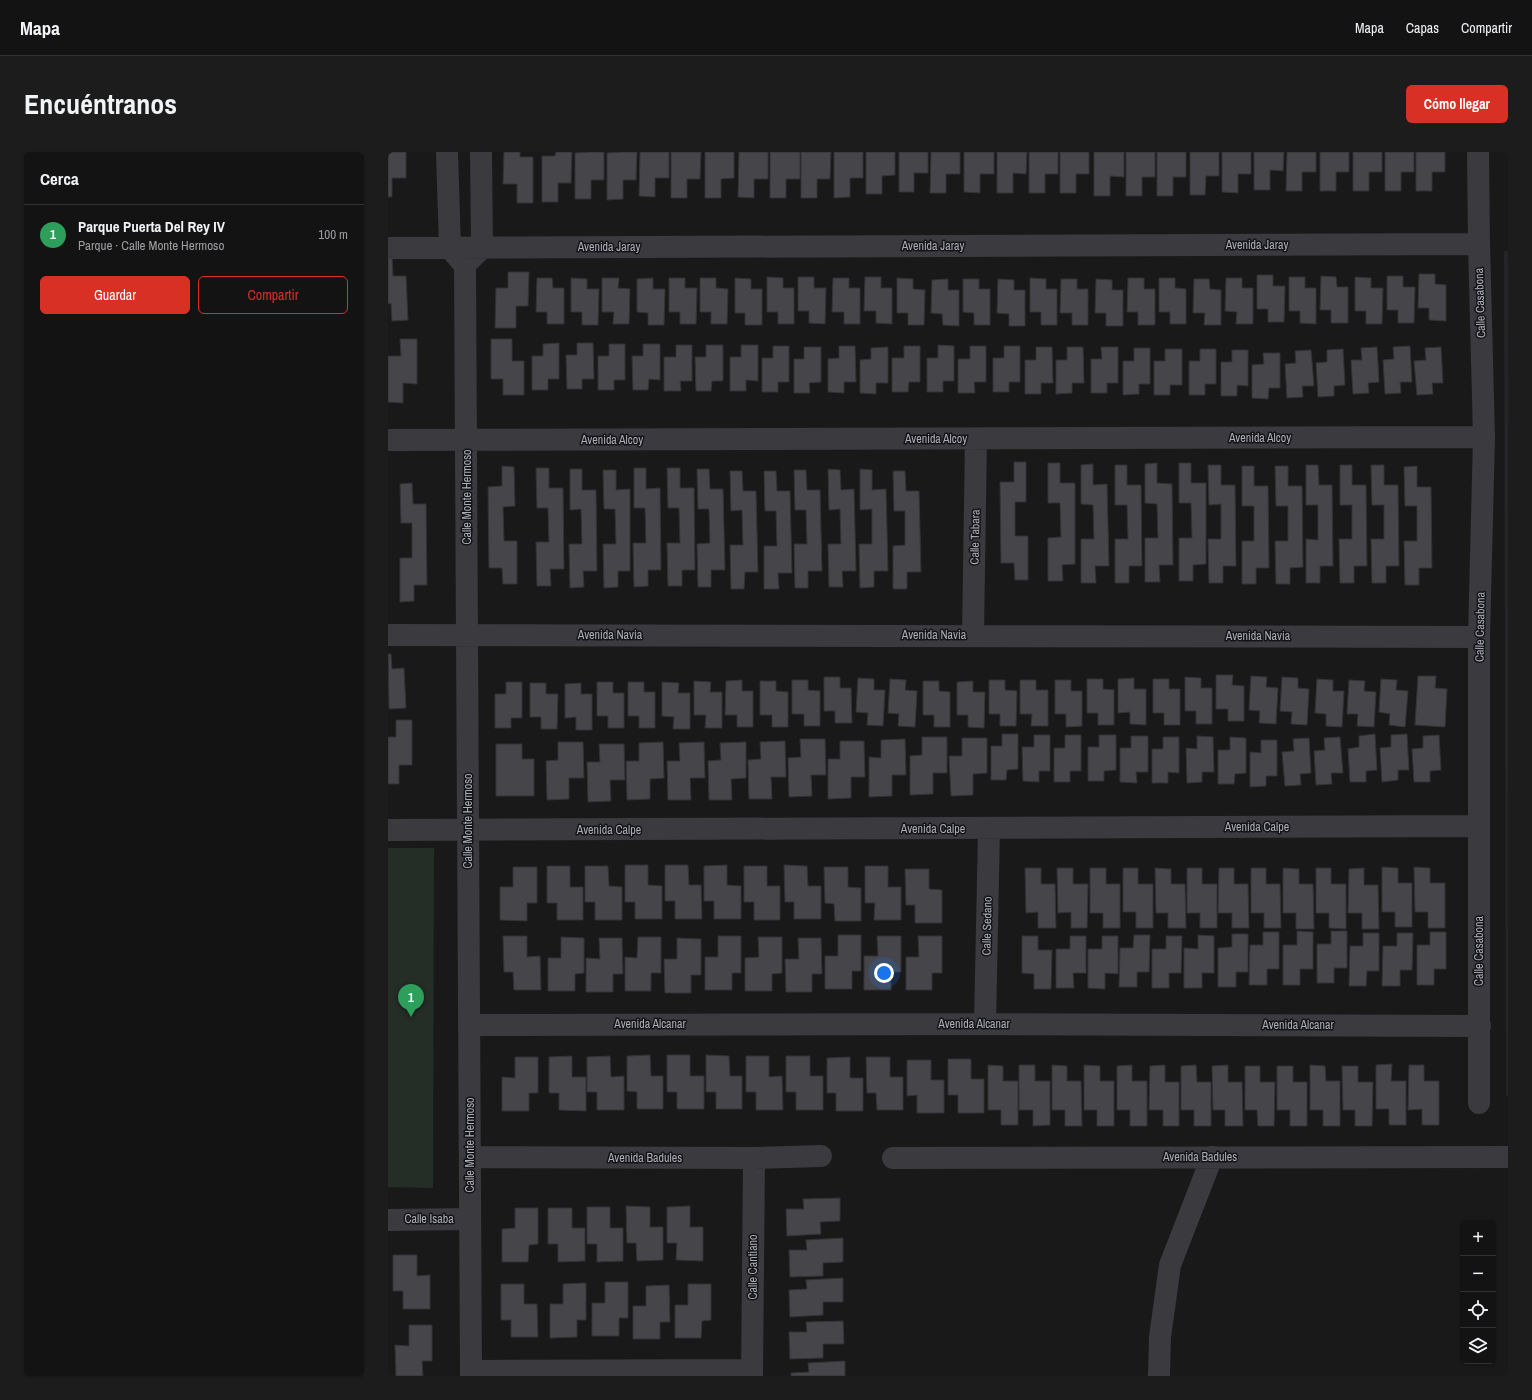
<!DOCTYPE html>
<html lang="es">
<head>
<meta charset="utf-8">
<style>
	body { margin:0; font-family:"Archivo Narrow",sans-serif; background:#1c1c1d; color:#f1f3f6 }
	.controls { position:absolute; right:12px; bottom:12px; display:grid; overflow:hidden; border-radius:6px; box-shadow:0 1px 3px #0004 }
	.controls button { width:36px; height:36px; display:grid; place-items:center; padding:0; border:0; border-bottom:1px solid #323234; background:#131314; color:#f1f3f6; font:20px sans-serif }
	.you { position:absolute; left:496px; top:821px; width:14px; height:14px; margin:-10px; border:3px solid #fff; border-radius:50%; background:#1a73e8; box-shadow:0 0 0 6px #1a73e833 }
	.badge { display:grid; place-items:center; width:26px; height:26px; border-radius:50%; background:#d93025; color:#fff; font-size:13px; font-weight:700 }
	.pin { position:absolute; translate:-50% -33px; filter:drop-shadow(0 1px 2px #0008) }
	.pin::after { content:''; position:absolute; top:21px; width:14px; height:12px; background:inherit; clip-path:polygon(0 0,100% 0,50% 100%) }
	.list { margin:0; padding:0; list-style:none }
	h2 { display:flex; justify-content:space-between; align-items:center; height:52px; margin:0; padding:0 16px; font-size:17px }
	h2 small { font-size:13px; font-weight:400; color:#9d9ea0 }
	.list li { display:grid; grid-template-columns:26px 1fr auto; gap:12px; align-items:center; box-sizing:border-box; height:60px; padding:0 16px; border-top:1px solid #323234 }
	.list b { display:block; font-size:15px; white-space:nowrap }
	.list p { margin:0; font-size:13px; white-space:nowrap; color:#9d9ea0 }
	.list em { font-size:13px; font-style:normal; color:#9d9ea0 }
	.actions { display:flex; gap:8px; padding:12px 16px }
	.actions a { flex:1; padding:9px 0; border:1px solid #d93025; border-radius:6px; text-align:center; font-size:14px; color:#d93025 }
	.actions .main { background:#d93025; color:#fff }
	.icon { flex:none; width:22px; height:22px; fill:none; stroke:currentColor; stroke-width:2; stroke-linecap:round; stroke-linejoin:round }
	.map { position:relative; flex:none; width:1120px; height:1224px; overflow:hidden; border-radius:6px }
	header { display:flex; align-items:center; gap:24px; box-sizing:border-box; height:56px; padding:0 20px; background:#131314; border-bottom:1px solid #323234 }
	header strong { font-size:19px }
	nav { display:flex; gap:22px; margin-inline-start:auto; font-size:14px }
	.intro { display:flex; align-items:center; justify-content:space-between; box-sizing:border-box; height:96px; padding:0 24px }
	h1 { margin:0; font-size:28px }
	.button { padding:10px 18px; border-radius:6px; background:#d93025; color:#fff; font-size:14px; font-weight:700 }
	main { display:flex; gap:24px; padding:0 24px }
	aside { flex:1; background:#131314; border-radius:6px; box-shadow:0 1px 3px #0004 }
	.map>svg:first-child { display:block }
	.built { fill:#252527 }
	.green { fill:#252d27 }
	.building { fill:#46464a; stroke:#333336 }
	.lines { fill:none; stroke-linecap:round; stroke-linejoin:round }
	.street { stroke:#3a3a3f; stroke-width:22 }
	.labels { text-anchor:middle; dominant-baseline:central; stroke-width:3; stroke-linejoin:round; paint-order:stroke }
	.street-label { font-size:12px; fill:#acaeb9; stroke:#141416 }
</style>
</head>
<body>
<header>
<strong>Mapa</strong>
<nav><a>Mapa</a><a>Capas</a><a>Compartir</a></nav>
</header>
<div class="intro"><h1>Encuéntranos</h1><a class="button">Cómo llegar</a></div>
<main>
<aside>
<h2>Cerca<small></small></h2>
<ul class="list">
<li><span class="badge" style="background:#2e9e5b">1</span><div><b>Parque Puerta Del Rey IV</b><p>Parque · Calle Monte Hermoso</p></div><em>100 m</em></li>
</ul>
<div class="actions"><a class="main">Guardar</a><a>Compartir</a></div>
</aside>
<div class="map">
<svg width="1120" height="1224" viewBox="0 0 1120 1224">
	<rect width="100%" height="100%" fill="#19191a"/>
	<path class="built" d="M1116 99H1120V944H1118Z"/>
	<path class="green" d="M0 696H46L45 1036 0 1035Z"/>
	<path class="building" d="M0 0H18V26H4V45H0Z
		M116 0H132V5H145V51H129V32H115Z
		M168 0H184L183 31H170V50H154V4H167Z
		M200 0H216V28H203V47H187V1Z
		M232 0H249L248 28H235V47L219 48V1Z
		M252 0H281V26H267V45L251 44Z
		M283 0H313L312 27H299V46H283Z
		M317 0H346V26L333 27V46H317Z
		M351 0H380V27H366V46L350 45Z
		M382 0H412V27H398V46H382Z
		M413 0H443L442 27H429V46H413Z
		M446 0H475V26H462V45L446 46Z
		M478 0H507V23L494 24V42H478Z
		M511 0H540V21H526V40H511Z
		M543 0H572V22H558V41H542Z
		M576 0H606V22H592V41L576 40Z
		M609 0H639L638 22 625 21V41H609Z
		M641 0H670V22H657V41H641Z
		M672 0H701V22H688V41H672Z
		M706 0H736V25L722 24V44H706Z
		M738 0H767V25H754V44H738Z
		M769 0H798V25H785V44H769Z
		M802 0H831V24H818L817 43H802Z
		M834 0H863V22H850V41L834 40Z
		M866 0H896L895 19 882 18V38H866Z
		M899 0H928V20H914V39H898Z
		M932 0H961V20H948V39H932Z
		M965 0H994V20H981V39H965Z
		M997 0H1026V20H1013V39H997Z
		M1028 0H1057V20H1044V39H1028Z
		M0 105H4L5 124H18L20 168 4 169 3 151 0 152Z
		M120 120H141L140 154H128V176H107L108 136H120Z
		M1031 122H1047V132L1058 133V169L1041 168V156H1030Z
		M869 123H885V134H897L896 170H880V157H869Z
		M933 124 948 125 949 135H960V171H943V158H932Z
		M999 124H1015V135H1027L1026 171H1010V158H999Z
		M379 125 395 126V136H406V172H390V160H379Z
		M410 125H426V136H438L437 172 421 171V159H410Z
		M477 125H493V136H504V172L488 171V159H476Z
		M901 125H917V136H928V172L912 171V159H901Z
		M967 125 983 126V136H995L994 172H978V159H967Z
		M149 126H164L165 136H176V172H159V160H148Z
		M183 126 199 127V137H211L210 173H194V160H183Z
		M214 126H231L230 136 242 137 241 172H225L226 160H214Z
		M265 126V137H277L276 173H260V161L249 160V127Z
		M281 126H297V136H309L308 172H292V160H281Z
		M312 126H328V136L340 137 339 172H323V160H312Z
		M347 126 363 127V137H374V173H357V161H347Z
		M445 126H461V136H472V172H456V160H444Z
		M509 126 525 127V137L537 138 536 173H520V161H509Z
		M642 126 658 127V137H669V173H653V160H642Z
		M740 126H756V137H767V173H750V160H739Z
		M771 126H787V136L798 137V172H782V160H771Z
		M838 126H854V136H865V172H848L849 160 837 159Z
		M560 127V138H571V174L555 173 554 162 543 161 544 128Z
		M575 127H591V137H602V173H586V161L575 160Z
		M610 127 626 128V138H637V174H621V162L609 161Z
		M673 127H689V137H700V173H684V161H672Z
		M708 127 724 128V138H735V174H718V161H707Z
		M806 127H821L822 137 833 138V173H816L817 161H805Z
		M12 187H29V232L15 231V251L0 250V204H13Z
		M103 187H124V209H136V243H115V227H103Z
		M171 191V227H160V238H144V204H155V192Z
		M189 191H205L206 227H194V237H179L178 203H189Z
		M221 192H237V228H226V238H210V204H221Z
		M255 192H272V228L261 227 260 238H245L244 204H255Z
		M288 193H304V229H292L293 239H276V205H288Z
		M318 193H335V229H324L323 239H308L307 205H318Z
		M353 193H370V229L358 228V239H342V205H353Z
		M550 193 566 194V229H555V240H539V206H550Z
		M385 194H401V230H390V240H374V206H385Z
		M451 194H467L468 230H456V241L440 240V207L451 206Z
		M516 194H532V230H521L520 240H504V206H516Z
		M582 194H598V230H586L587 241H570V207H582Z
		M616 194H632V230H621V240H605V206H616Z
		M1022 194 1024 230H1012L1013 241 997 242 995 208 1006 207 1005 195Z
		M416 195H433V230L421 231 422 241H406V207H416Z
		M500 195V231H488V242L472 241V208L483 207V196Z
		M648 195H664L665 231H653V242H637V208H648Z
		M679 195H695L696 231H684V241L668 242V208H679Z
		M713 195H730V231H719V241H703V207H714Z
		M989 195 991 230 980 231 981 241 965 242 963 208H974L973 196Z
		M1053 195 1055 231H1044L1045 242 1029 243 1026 209 1038 208 1037 196Z
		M746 196H762V232H751V242L735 243V209H746Z
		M777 197H794V233H782V243H766V209H777Z
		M812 197H828V232H817V243H801V209H812Z
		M955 197 957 233 946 234V244L930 245 928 211 939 210V198Z
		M844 198H860V234L849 233V244H833V210H844Z
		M923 198 926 234H914L915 245 899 246 897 212 908 211 907 199Z
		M875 201H892V236H881L880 247 864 246V213L876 212Z
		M626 310H638V350H627V384H640V428H627L626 411H613L612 330H626Z
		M660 311H672V331H687V412L674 413 675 429H660V386L673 385 672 351H660Z
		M769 311V331L784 332 785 413H771L772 430H757V386H770L769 352 757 351V312Z
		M791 311H803V331H818V412L805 413V429H791V386H804L803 351H791Z
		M705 312V333L719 332 721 414H707L708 431H693V387H706L705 353 693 352V313Z
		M727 313H739V333H753L754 414H741V431H727V387H740L739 353H727Z
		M820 313H833V333H847L848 414H835V431H821L820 387H833V352L821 353Z
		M918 313H930L931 333H944L945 414H932V431H918V387L930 388V353H918Z
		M952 313H964V333H978L979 414H966V431H952L951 387H964V353H952Z
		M983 313H996V333H1010L1011 414H998V431H984L983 387H996V353H984Z
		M114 314 126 315 127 354 115 355 116 389H129V432H115L114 416H101L100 335 114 334Z
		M854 314H866V334H880L881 416H868V432H854V389H866V354H854Z
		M887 314H900V334H914L915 415 902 416V432H888L887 389H900V354H888Z
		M1029 314V335H1043L1044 416H1031V433H1017L1016 389H1029V354H1017L1016 315Z
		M148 316H161V336H175L176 417H162L163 434H149L148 390H161L160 356H149Z
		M246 316H258V337L272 336 273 418H260V434L246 435 245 391H258L257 356H246Z
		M279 316H292V336H306L307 418H294V434H280L279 391H292L291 356H280Z
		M182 317H194V338H208L209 419H195L196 435 182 436 181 392H194L193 357 182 358Z
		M309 317H321L322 337H335L337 418H323V435H310L309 392 322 391 321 357H310Z
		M440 317 452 318 453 338 466 337 468 419H454L455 435H441L440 392H453L452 357 441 358Z
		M472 317 484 318V338L498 337 500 419H486V435L472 436 471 392H484V357L472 358Z
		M215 318H228V338L242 337V419H230V435L216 436 215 392H228L227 357H216Z
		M406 318H418L419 338H432L434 419H420V436H407L406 392H419L418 358H407Z
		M342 319H354L355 339H368L370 420H357L356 437H343L342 393H355L354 358 343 359Z
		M376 319H388L389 339H402L404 421H390L391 437H376V394H389L388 359H377Z
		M505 319H517L518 339H531L533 420H519V437H505V394L517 393V359H506Z
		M24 331 25 352H38L39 433H26V449L12 450V406H24V371H13L12 332Z
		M0 502H3L4 517 16 516 18 556 1 557Z
		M828 523H845L844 533 856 534V569H840V557H828Z
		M863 524 879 525 878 535 890 536 888 572 871 571 872 559 861 558Z
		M1030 524H1048L1047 536 1059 537 1057 575 1027 573Z
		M436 525H452V536H463L464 571H447V559H436Z
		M797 525 813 526V536H824V572H808V559H797Z
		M894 525 910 526V536L921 537 919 573 903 572 904 560 892 559Z
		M470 526 486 527V538H497L495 574 479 573 480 561 468 560Z
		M746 526V537H758V573L742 572V560L730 561V527Z
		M502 527 518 528 517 538 529 539 527 575 510 574 511 562 500 561Z
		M699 527H715V537L726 538V573H710V561H699Z
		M765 527H781V537H792V573H776V561H765Z
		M929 527 945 528V539H956L954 575 938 574V562L927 561Z
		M993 527 1009 528 1008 538 1020 539 1017 575 1001 573 1002 562 991 560Z
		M354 528V539H365V575H349V563H337L338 529Z
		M404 528H420V538L432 539V574H416V562H404Z
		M601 528H617V538L629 539 628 574H612V562H601Z
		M632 528H648V538H660V574H643L644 562H632Z
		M667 528H683V539H694V574L678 575V562H667Z
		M961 528 977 529 976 539 988 540 986 575 969 574 970 562H959Z
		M306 529 323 530 322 540H334V576H317L318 563H306Z
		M372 529H388V539L400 540V575H384V563H372Z
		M535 529H551V539L562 540V575H546V563H535Z
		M585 529V540H597L596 576 580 575V563H569V530Z
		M118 530H134V566H123V576H107V542H118Z
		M209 530H225V541H236V576H220V564H209Z
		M240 530H256V540H267V576H251V564H240Z
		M274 530 291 531 290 541H302V577H285L286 565 274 564Z
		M142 531H158V542H170L169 577H153V565H142Z
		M193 531V542H204V578H188V565L177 566V532Z
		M8 568H24V613H11V632H0V585H8Z
		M614 582H630V617L619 618 618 628H603V594H614Z
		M987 582 989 618 978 619V630H962L960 597 971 595V584Z
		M1019 582 1021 618H1010V628L994 630 992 596 1003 595V583Z
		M646 583H662V619H651V630L635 629 634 595H646Z
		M677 583H693V619H682V630H666V596H677Z
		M711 583H728V618L716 619V629H700V595H711Z
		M1051 583 1053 618 1042 619V630H1026L1024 597 1035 596V584Z
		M743 584H760V620H748L749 631 732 630V596H743Z
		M809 584 825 585 826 620H814V630L799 631 798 596 809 597Z
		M534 585H559V621H545V642L522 643V604L534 603Z
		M775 585H791V621L780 620V631H764V597H775Z
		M842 585 858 586V621L847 622 846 632H830V598H842Z
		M952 585 955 621H943L944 632 928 633 926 599 937 598 936 586Z
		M574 586H599V621L585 622V643L563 644 561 604H574Z
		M921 586 923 621 912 622 913 633 897 634 894 600 906 599 905 587Z
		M412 587H437L438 623H423L424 644 401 645 400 606 413 605Z
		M517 587 518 623H504V644L481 645V605L493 606V588Z
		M873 588H889V624H878V634L862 635V600L873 601Z
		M397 589 398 625H383L384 647H361L360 608 373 607 372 590Z
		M452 589H476L477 625H463V646L440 647V607H452Z
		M170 590H195L196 626H181V647L159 648 158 609 170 608Z
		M275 590 276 626 262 627V647L239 648 238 609H251V591Z
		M316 590 317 626H302L303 648H280L279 609H292L291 591Z
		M358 590V626L343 627 344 648H321L320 609 333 608 332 591Z
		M108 592H134V607H146V644H108Z
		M211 592H236L237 628H222L223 649 200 650 199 610H212Z
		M237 713H260V733L274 734V767H247V750H237Z
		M277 713H300L301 733H313L314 767H287V749H277Z
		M339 713V733L353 734V767H326V749H316V714Z
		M396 713 419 714 420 734H433V767H406V750H397Z
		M159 714H182V735H195V768H169V751H159Z
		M197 714H220L221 734 234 735V768H207V750H197Z
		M356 714H379V734H392V768H366V750H356Z
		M477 714H500V735H513V768H486L487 751H477Z
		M125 715H149V751H139V769L112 768V735H125Z
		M436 715H460V735L473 736V769H447L446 752 437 751Z
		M994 715 1010 716V731H1024V775H1007V760H994Z
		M1026 715 1042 716V731H1057V776H1040V760H1027Z
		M637 716H653V732H667L668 776H650V760L638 761Z
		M669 716H685V732H700L699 776H683V760L670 761Z
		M702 716H718V732H732V776H715V761H702Z
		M735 716H750V732H765V776H748V760H735Z
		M767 716 783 717V732H797L798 776H780V761H768Z
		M799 716H814V732H829V776H812V761H799Z
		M831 716H846V732H860L861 776H844V761H830Z
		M863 716H878V732H892L893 776H876V761H863Z
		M895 716 911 717V732H925L926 777H908V761H895Z
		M928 716H943V732H958V777L941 776V761H928Z
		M976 716V733H990L991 777H974V761H960L961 717Z
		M517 717H541V737L554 738V771H527V753H518Z
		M909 779 925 780V817H912V833H895V793H909Z
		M943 779H959V816H946V831H929V792H943Z
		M875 780H891V817H879V833H861L862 793H875Z
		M1042 780H1058V817H1046V833H1029V793H1042Z
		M975 781H991V819H979L978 834H961L962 794H975Z
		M1009 781H1025L1024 818H1012V834H994L995 794H1009Z
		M844 782H860V820H848V835H830V796L844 795Z
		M450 783H473V819H464V837H437V804H450Z
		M746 783H762L761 820H749V835H731L732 796H745Z
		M810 783 826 784V821H814V836H796V796L810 797Z
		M115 784H139V805L152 804 153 838H126L125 820H116Z
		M330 784H353V821H344V838H317V805H330Z
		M489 784H513V820H503V838H476V804H490Z
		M530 784H554V821H544V838H518V805H531Z
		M634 784H650V798H664L663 837H646V822L634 821Z
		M682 784H698V821H685L686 836H668V797H682Z
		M714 784H730V822L717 821V837L700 836V797H714Z
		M778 784H794L793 821H781V836H764V797H778Z
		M173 785 196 786V821L187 822V839H160V806H173Z
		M250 785H273V821H263V839H237V805L249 806Z
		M370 785H394V821L384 822V839H357V806L371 805Z
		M211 786H234L235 822H225V840H198V806L212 807Z
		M289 786 313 787V823H303V841H277L276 807H289Z
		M410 786H433L434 822H424V840H398L397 807H411Z
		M262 903 263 924H275V957H249V940L239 939V904Z
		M279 903H302V924H316V957H289V940H279Z
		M318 903 341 904 342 924H354V957H328V940H318Z
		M184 904V925H198V959L171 958V941H161V905Z
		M222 904 223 925 236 924V958H209V940H199V905Z
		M358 904H381V925L394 924 395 958H368V940H358Z
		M398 904H422V924H435V958H408V940H398Z
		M127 905H150V941H141V959H114V925L127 926Z
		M462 905V926H475V959H448V941H439V906Z
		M478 905H502V925H515V958H489L488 941H479Z
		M560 907H583V927H596V961H570V943H560Z
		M519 908H543V928H556V961H529V943L519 944Z
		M1004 912 1003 929H1018V973H1001V957H988V913Z
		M600 913 615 914V929H630V973H613V958H600Z
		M631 913H647V929H662V973L645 974V958H631Z
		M664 913 679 914V929H693L694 974H677V958H664Z
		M696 913 712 914V929H726V974H709V958H696Z
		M744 913V929H759V974H742V958H729V914Z
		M777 913V930H791V974H775V958H761L762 914Z
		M808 913 809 930H823V974H806V958H793V914Z
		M840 913V930H854L855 974H837V958H825L824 914Z
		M922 913 937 914 938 929H952V974H935V958H922Z
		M1021 913H1036V929H1051V973H1034V957L1020 958Z
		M857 914H872V930H887L886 974H870L869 958H857Z
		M889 914H905V930H919V974H902V958H889Z
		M954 914H970V930H985L984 974H967V958H955Z
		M452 1046V1069L432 1070 433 1082 399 1084 398 1057H416L415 1047Z
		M238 1054 262 1055V1075H275V1108L249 1109 248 1091H239Z
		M302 1054V1075H315V1109L288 1108 289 1091H279V1055Z
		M199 1055H222V1076H235V1109L209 1110V1092H199Z
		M127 1056H150V1092L141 1093 140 1110H114V1077L127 1076Z
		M160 1056H184V1076H197V1109L170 1110V1092H160Z
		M455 1086V1110L435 1111V1124L402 1125 401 1098H419L418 1088Z
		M5 1103H29V1124L42 1123V1157H15V1139H5Z
		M455 1126V1150H435V1163L402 1165 401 1138 419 1137 418 1128Z
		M217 1130H240V1166H231V1184H204V1151H217Z
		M198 1131V1168H189V1185L162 1186V1152H175V1132Z
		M113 1132H136V1152H149L150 1185H123V1168H113Z
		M300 1132H323V1168L314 1169 313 1186H287V1153H300Z
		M281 1133 282 1170H272V1187H245V1154H258V1134Z
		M455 1169 456 1192H435V1206L402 1207 401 1180H419L418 1170Z
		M21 1173H44V1209H34L35 1224H8L7 1193 21 1194Z
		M457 1209V1224H403V1221L421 1220 420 1211Z"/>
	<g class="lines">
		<path class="street" d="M59 0 62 96 77 114 83 1224
			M1090 0 1091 92 1096 285 1091 485V951
			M0 96 1091 92
			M83 107 94 96 93 0
			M0 288 1096 285
			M0 483 1091 485
			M585 483 588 287
			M0 678 1091 674
			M597 872 601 677
			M81 873 597 872 1092 874
			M82 1005 366 1006 433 1004
			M505 1006 1120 1005
			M0 1068 82 1067
			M83 1219 364 1218
			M364 1224 366 1006
			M771 1224 772 1185 782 1113 824 1005"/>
	</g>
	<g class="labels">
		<g class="street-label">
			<text x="869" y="93">Avenida Jaray</text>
			<text x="545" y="94">Avenida Jaray</text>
			<text x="221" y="95">Avenida Jaray</text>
			<text transform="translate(1092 151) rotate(-92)">Calle Casabona</text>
			<text x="872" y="286">Avenida Alcoy</text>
			<text x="548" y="287">Avenida Alcoy</text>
			<text x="224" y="288">Avenida Alcoy</text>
			<text transform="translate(79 345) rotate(-90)">Calle Monte Hermoso</text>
			<text transform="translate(587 385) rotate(-89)">Calle Tabara</text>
			<text transform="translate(1092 475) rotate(-89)">Calle Casabona</text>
			<text x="222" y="483">Avenida Navia</text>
			<text x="546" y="483">Avenida Navia</text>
			<text x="870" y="484">Avenida Navia</text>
			<text transform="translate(80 669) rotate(-90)">Calle Monte Hermoso</text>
			<text x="869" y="675">Avenida Calpe</text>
			<text x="545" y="677">Avenida Calpe</text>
			<text x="221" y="678">Avenida Calpe</text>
			<text transform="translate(599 774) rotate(-89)">Calle Sedano</text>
			<text transform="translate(1091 799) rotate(-90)">Calle Casabona</text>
			<text x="262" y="872">Avenida Alcanar</text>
			<text x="586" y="872">Avenida Alcanar</text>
			<text x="910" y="873">Avenida Alcanar</text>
			<text transform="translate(82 993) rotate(-90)">Calle Monte Hermoso</text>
			<text x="812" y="1005">Avenida Badules</text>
			<text x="257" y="1006">Avenida Badules</text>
			<text x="41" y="1067">Calle Isaba</text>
			<text transform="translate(365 1115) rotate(-90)">Calle Cantiano</text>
		</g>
	</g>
</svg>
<div class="controls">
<button>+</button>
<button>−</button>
<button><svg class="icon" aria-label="locate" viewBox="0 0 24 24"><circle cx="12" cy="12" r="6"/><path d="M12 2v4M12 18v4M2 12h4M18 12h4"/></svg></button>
<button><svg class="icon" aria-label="layers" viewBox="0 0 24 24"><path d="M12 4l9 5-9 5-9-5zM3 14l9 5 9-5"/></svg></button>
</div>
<div class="you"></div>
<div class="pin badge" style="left:23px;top:865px;background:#2e9e5b">1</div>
</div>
</main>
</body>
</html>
